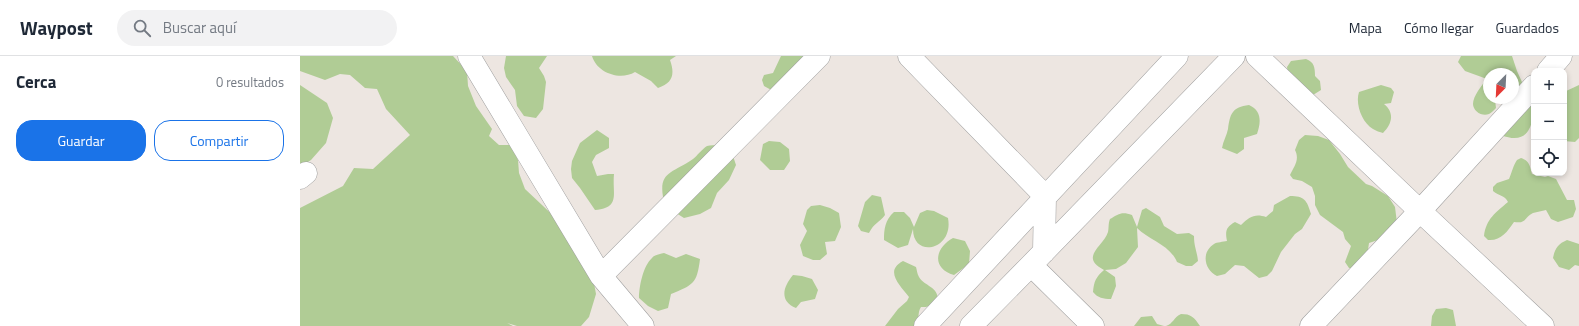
<!DOCTYPE html>
<html lang="es">
<head>
<meta charset="utf-8">
<style>
	body { margin:0; font-family:"Titillium Web",sans-serif; background:#f2f2f3; color:#1f2937 }
	.controls { position:absolute; right:12px; top:12px; display:grid; overflow:hidden; border-radius:8px; box-shadow:0 2px 6px #0003 }
	.controls button { width:36px; height:36px; display:grid; place-items:center; padding:0; border:0; border-bottom:1px solid #e0e1e3; background:#fff; color:#1f2937; font:20px sans-serif }
	.compass { position:absolute; left:1183px; top:12px; width:36px; height:36px; border-radius:50%; background:#fff; box-shadow:0 2px 6px #0003; rotate:204deg }
	.list { margin:0; padding:0; list-style:none }
	h2 { display:flex; justify-content:space-between; align-items:center; height:52px; margin:0; padding:0 16px; font-size:17px }
	h2 small { font-size:13px; font-weight:400; color:#747a83 }
	.actions { display:flex; gap:8px; padding:12px 16px }
	.actions a { flex:1; padding:9px 0; border:1px solid #1a73e8; border-radius:16px; text-align:center; font-size:14px; color:#1a73e8 }
	.actions .main { background:#1a73e8; color:#fff }
	.icon { flex:none; width:22px; height:22px; fill:none; stroke:currentColor; stroke-width:2; stroke-linecap:round; stroke-linejoin:round }
	.map { position:relative; flex:none; width:1279px; height:270px; overflow:hidden }
	header { display:flex; align-items:center; gap:24px; box-sizing:border-box; height:56px; padding:0 20px; background:#fff; border-bottom:1px solid #e0e1e3 }
	header strong { font-size:19px }
	nav { display:flex; gap:22px; margin-inline-start:auto; font-size:14px }
	.search { width:280px; height:36px; background:#f2f2f3; display:flex; align-items:center; gap:10px; box-sizing:border-box; padding:0 14px; border-radius:22px; color:#747a83; font-size:15px }
	main { display:flex }
	aside { flex:1; background:#fff }
	.map>svg:first-child { display:block }
	.forest { fill:#b0cc95 }
	.lines { fill:none; stroke-linecap:round; stroke-linejoin:round }
	.street-casing { stroke:#9f9f9f; stroke-width:23 }
	.street { stroke:#fff; stroke-width:22 }
</style>
</head>
<body>
<header>
<strong>Waypost</strong>
<div class="search"><svg class="icon" aria-label="search" viewBox="0 0 24 24"><circle cx="10" cy="10" r="6"/><path d="M15 15l6 6"/></svg>Buscar aquí</div>
<nav><a>Mapa</a><a>Cómo llegar</a><a>Guardados</a></nav>
</header>
<main>
<aside>
<h2>Cerca<small>0 resultados</small></h2>
<ul class="list">
</ul>
<div class="actions"><a class="main">Guardar</a><a>Compartir</a></div>
</aside>
<div class="map">
<svg width="1279" height="270" viewBox="0 0 1279 270">
	<rect width="100%" height="100%" fill="#ede6e1"/>
	<path class="forest" d="M0 0H153L167 15 168 30 176 50 192 73 189 80 199 89H211L218 104 219 117 225 133 259 165 293 222 296 238 289 261 281 270H217L207 267 213 270H0V152L43 130 54 112 73 113 110 79 86 53 77 33 65 32 50 19 40 18 25 24 0 15Z
		M206 0H247L239 12 244 20 246 26 243 53 236 62 224 60 217 50 215 34 206 21 204 12Z
		M292 0H376L370 4C375 18 373 27 358 32L351 25 335 16C320 25 297 17 292 0Z
		M481 0H525L473 35 464 30 462 24 464 19 473 17Z
		M1161 0H1212L1217 15 1222 26 1234 29C1234 51 1238 94 1201 79L1213 42V18H1189V42H1197L1195 44 1196 52C1194 54 1191 57 1189 58 1182 61 1173 55 1173 48 1173 40 1182 29 1187 23L1165 15 1158 6Z
		M1006 3C1014 6 1015 11 1015 20L1020 25 1021 34 1013 39 988 17 987 11 991 5Z
		M0 29 27 47 33 62 26 87 11 104 0 111Z
		M1081 29 1091 32 1094 36 1091 47 1084 48C1095 57 1092 68 1083 77 1080 76 1076 75 1073 73 1062 67 1055 48 1059 36Z
		M1279 29V82L1275 86 1264 85V36Z
		M949 49C962 55 961 66 957 78L944 82V93L937 98 922 92C923 85 927 79 928 73 930 58 932 51 949 49Z
		M297 74 309 82V92L296 99 292 106 297 120 308 118H314C312 138 321 152 295 154L280 132 272 122 271 113 272 105 280 87Z
		M1005 79 1018 80 1029 84 1040 98 1048 111 1066 128 1072 130 1088 140 1095 151 1097 167 1084 182 1069 187 1065 214 1049 212 1045 206 1051 190 1045 183 1043 176 1020 159 1015 149V140L1012 131 1002 125 993 123 990 119C994 110 1000 104 995 94L999 84Z
		M469 85 480 86 489 93 490 105 484 114H470L460 104 463 88Z
		M419 89 431 94 436 109 429 124 417 137 411 152 400 158 384 162 365 150C356 115 370 119 393 103 397 100 402 93 407 90 410 89 416 89 419 89Z
		M1221 102C1230 105 1230 111 1232 118L1245 121 1248 120 1256 123 1267 144H1274L1276 153 1273 161 1258 166 1251 163 1246 154C1242 155 1237 156 1233 157 1224 161 1227 168 1214 166 1207 176 1201 185 1188 184L1184 180C1186 163 1196 156 1208 146 1205 139 1198 140 1193 135V131L1197 127 1209 123C1212 116 1213 110 1217 104Z
		M572 139 581 141 585 159C579 167 574 167 569 177L561 175 558 170 565 146Z
		M990 140C1004 140 1007 144 1011 158L1002 173 995 178 981 196 972 215 967 220 959 222 944 210 935 209 925 218 917 220C904 214 901 196 914 188 917 186 923 186 927 185 925 175 926 171 935 166L941 169C949 161 955 157 966 161L973 155 974 149Z
		M520 149 530 152 539 157 541 171 535 185 525 186 527 198 520 204H513L503 200 500 189 507 175 503 168 507 154 511 150Z
		M846 152 860 161 864 170 877 178 889 177 894 180C894 191 897 195 898 205L892 210H886L877 206C870 189 849 184 837 172L838 191 826 207 816 213 805 214 815 221 816 230 811 243C803 243 798 242 793 236 794 225 796 221 804 214 779 201 803 191 808 176 809 172 808 168 810 163 818 158 822 155 832 159L837 171 842 154Z
		M627 154 634 155 648 162C654 194 613 203 613 173L608 189 598 192 584 184C584 173 585 164 594 156H604L610 162 614 171 620 157Z
		M653 182 665 185 670 195 669 208 654 219C631 212 635 192 653 182Z
		M1267 184 1279 188V210L1275 209 1269 214 1259 211 1253 202C1255 192 1258 188 1267 184Z
		M364 197 376 202 386 198 400 203C397 228 393 229 371 238L368 252 358 255 348 250 339 242C339 231 343 210 352 202 354 199 360 198 364 197Z
		M603 205 616 211C617 214 617 218 619 221 625 231 639 230 638 246L626 251H621C617 257 620 263 616 270H585L598 253 607 245 609 241C600 229 584 215 603 205Z
		M493 219 502 220 512 223 518 234 515 243 501 246 496 252C479 245 483 231 493 219Z
		M1146 252 1153 254 1156 270H1131L1132 260 1136 253Z
		M881 258C891 258 894 261 900 270H866C873 268 874 261 881 258Z
		M852 260 857 268 864 270H834L841 261Z"/>
	<g class="lines">
		<defs>
			<path id="street" d="M169 0 301 220 343 270
				M609 0 745 140 744 196
				M957 0 1120 155 1243 270
				M1248 15 1261 0
				M0 122 6 117
				M731 209 793 270
				M301 220 519 0
				M625 270 877 0
				M671 270 731 209 934 0
				M1011 270 1120 155 1234 30"/>
		</defs>
		<use href="#street" class="street-casing"/>
		<use href="#street" class="street"/>
	</g>
</svg>
<div class="controls">
<button>+</button>
<button>−</button>
<button><svg class="icon" aria-label="locate" viewBox="0 0 24 24"><circle cx="12" cy="12" r="6"/><path d="M12 2v4M12 18v4M2 12h4M18 12h4"/></svg></button>
</div>
<svg class="compass" viewBox="-18 -18 36 36"><path d="M0-13l5 13h-10z" fill="#e53935"/><path d="M0 13l5-13h-10z" fill="#747a83"/></svg>
</div>
</main>
</body>
</html>
